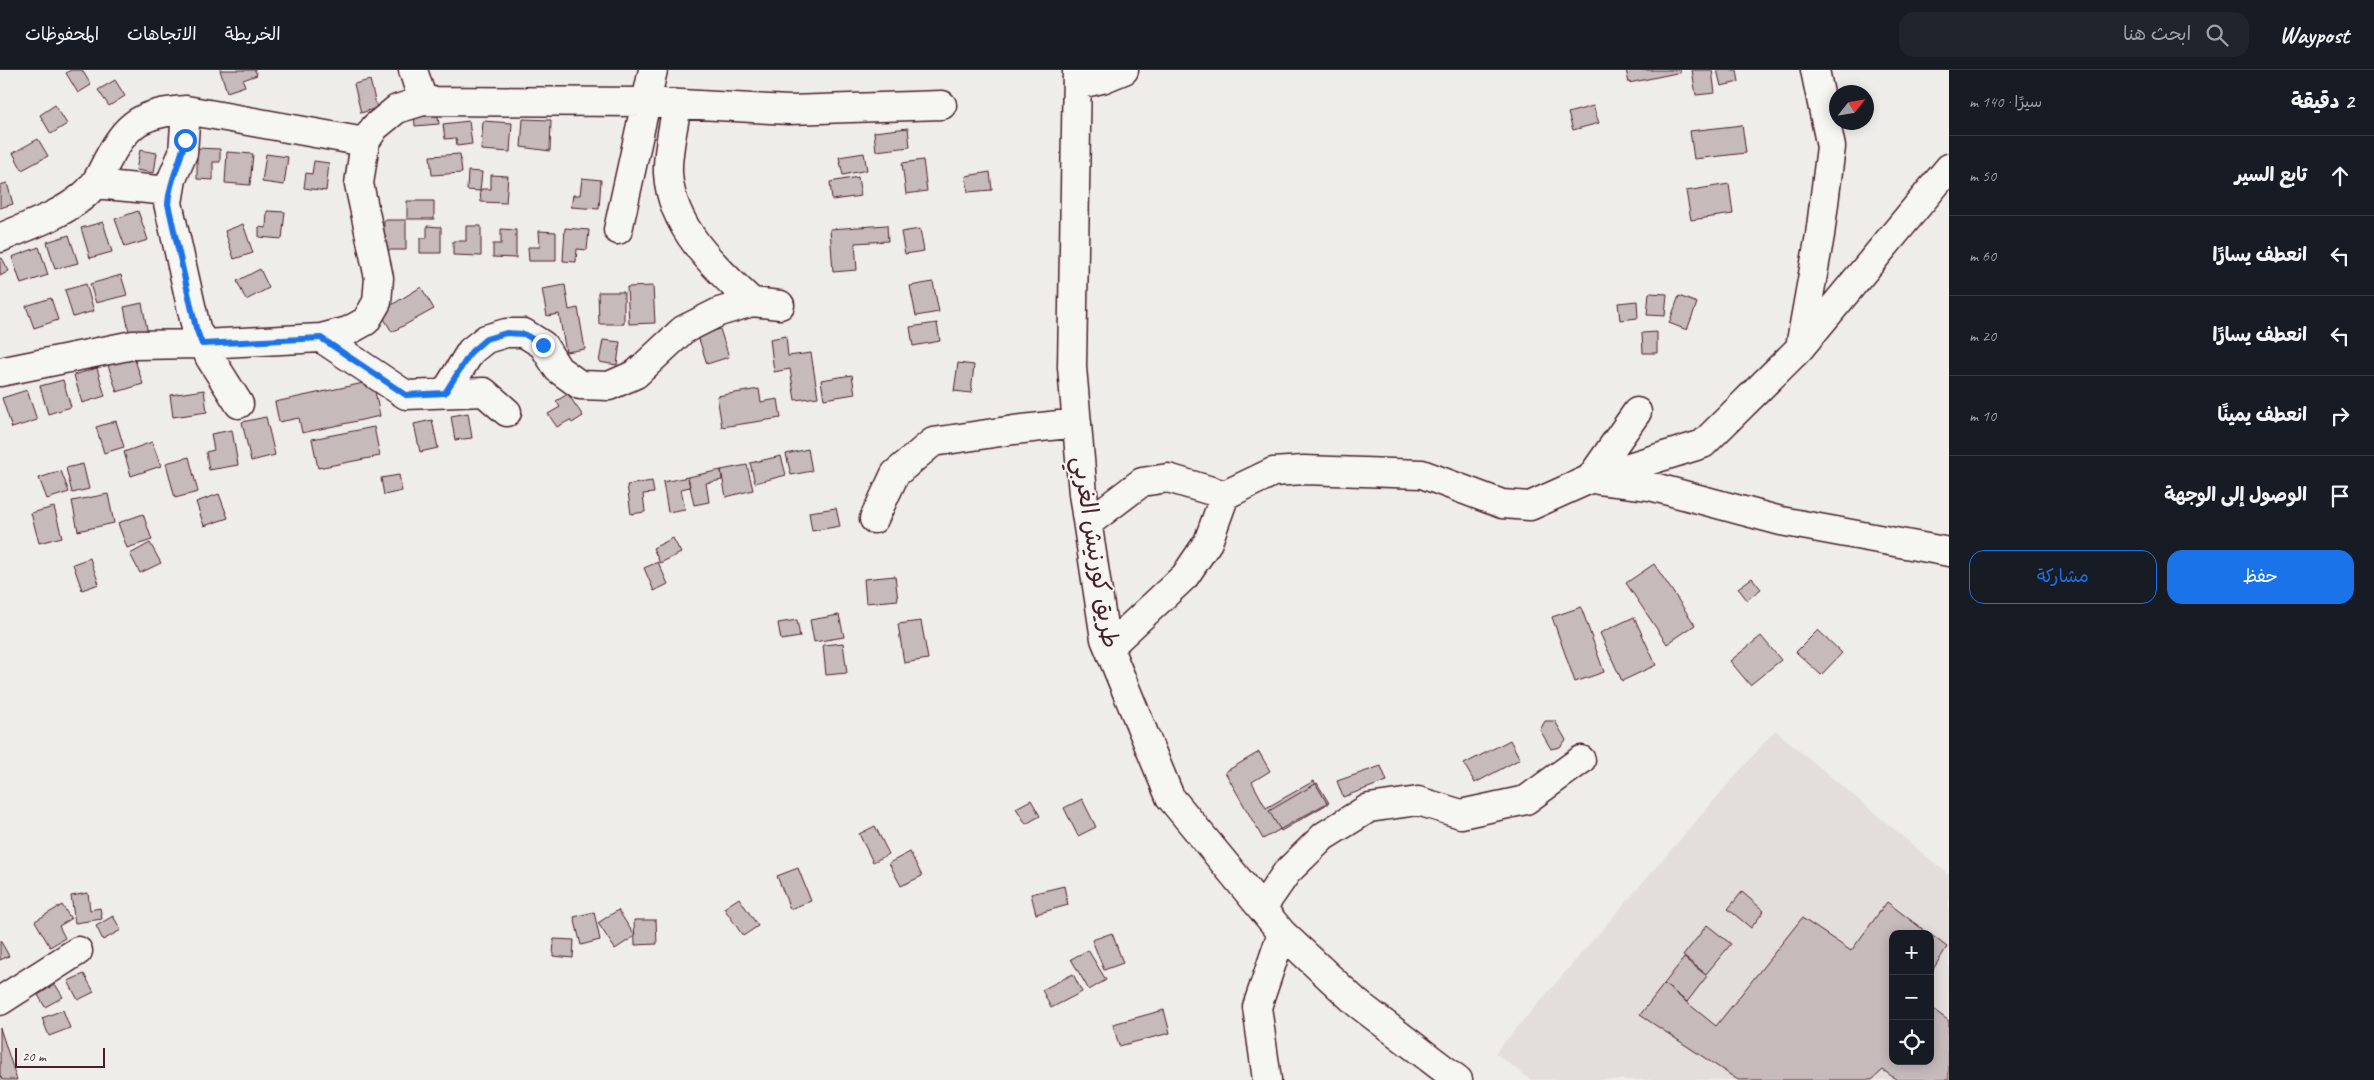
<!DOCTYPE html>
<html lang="ar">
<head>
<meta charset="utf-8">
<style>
	body { margin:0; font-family:Caveat,"Playpen Sans Arabic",sans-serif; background:#20242c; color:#f1f3f6; direction:rtl }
	.controls { position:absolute; right:15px; bottom:15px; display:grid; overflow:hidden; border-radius:10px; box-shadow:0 2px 12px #0003 }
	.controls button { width:45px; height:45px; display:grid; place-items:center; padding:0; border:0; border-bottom:1px solid #363941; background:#171b24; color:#f1f3f6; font:25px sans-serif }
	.compass { position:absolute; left:1829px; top:15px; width:45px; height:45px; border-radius:50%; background:#171b24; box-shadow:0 2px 12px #0003; rotate:59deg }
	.scale { position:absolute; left:15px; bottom:12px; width:90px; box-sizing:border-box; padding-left:5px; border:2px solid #4a1f2b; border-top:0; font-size:14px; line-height:18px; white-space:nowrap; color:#4a1f2b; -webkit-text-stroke:4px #f6f6f2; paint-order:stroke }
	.stop { position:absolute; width:15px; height:15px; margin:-11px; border:4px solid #1a73e8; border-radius:50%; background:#fff }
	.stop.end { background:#1a73e8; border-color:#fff; box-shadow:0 1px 5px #0008 }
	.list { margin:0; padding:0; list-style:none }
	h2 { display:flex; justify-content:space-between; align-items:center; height:65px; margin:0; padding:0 20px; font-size:21px }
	h2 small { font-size:16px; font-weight:400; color:#9ea1a6 }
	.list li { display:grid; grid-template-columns:32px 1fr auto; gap:15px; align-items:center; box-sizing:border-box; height:80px; padding:0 20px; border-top:1px solid #363941 }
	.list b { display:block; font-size:19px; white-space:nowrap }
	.list em { font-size:16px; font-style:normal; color:#9ea1a6 }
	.actions { display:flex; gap:10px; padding:15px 20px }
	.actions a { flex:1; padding:11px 0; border:1px solid #1a73e8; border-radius:15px; text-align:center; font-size:18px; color:#1a73e8 }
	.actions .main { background:#1a73e8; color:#fff }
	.icon { flex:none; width:28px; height:28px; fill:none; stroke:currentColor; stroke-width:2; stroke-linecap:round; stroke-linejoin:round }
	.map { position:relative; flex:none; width:1949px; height:1010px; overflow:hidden; direction:ltr }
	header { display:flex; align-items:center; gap:30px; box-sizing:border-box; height:70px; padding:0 25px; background:#171b24; border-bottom:1px solid #363941 }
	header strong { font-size:24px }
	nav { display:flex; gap:28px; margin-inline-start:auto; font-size:18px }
	.search { width:350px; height:45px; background:#20242c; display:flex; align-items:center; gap:12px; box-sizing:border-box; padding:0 18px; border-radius:15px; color:#9ea1a6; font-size:19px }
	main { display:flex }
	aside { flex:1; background:#171b24 }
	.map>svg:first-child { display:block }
	.built { fill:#e3dedc; fill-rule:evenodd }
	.building { fill:#c6babb; stroke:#4a1f2b }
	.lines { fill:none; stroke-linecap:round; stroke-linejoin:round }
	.minor-casing { stroke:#4a1f2b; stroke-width:31 }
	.minor { stroke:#f6f6f2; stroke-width:28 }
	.route { stroke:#1a73e8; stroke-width:6 }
	.labels { text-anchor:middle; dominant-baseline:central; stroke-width:4; stroke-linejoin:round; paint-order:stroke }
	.street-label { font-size:24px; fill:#4a1f2b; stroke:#f6f6f2 }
</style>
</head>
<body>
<header>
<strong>Waypost</strong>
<div class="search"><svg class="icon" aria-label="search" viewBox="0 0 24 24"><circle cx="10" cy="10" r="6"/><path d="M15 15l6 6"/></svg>ابحث هنا</div>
<nav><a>الخريطة</a><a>الاتجاهات</a><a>المحفوظات</a></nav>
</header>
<main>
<aside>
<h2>2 دقيقة<small>سيرًا · 140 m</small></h2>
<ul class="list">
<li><svg class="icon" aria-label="ahead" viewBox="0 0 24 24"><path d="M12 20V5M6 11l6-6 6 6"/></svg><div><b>تابع السير</b></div><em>50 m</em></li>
<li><svg class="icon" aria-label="left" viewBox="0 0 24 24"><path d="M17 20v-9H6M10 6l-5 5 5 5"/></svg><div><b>انعطف يسارًا</b></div><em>60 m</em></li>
<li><svg class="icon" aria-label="left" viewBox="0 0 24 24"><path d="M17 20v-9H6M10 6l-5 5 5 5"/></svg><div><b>انعطف يسارًا</b></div><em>20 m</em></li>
<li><svg class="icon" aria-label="right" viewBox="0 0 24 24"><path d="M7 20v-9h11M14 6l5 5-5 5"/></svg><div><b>انعطف يمينًا</b></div><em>10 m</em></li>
<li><svg class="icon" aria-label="arrive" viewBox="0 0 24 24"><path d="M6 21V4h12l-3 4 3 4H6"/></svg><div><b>الوصول إلى الوجهة</b></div></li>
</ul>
<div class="actions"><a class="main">حفظ</a><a>مشاركة</a></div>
</aside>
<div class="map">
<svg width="1949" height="1010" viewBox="0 0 1949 1010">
	<rect width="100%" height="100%" fill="#efedea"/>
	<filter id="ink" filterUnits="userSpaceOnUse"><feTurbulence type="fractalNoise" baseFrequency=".02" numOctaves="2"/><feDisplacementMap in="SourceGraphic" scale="10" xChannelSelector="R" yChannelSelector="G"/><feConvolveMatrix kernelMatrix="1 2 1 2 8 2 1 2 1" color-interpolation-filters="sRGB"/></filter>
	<g filter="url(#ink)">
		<path class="built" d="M1775 660 1949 805V1010H1531L1495 983ZM1893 864H1930V991H1893Z"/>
		<path class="building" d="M71 0H82L91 15 78 23 66 3Z
			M220 0H255L257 5 243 10 245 16 227 22Z
			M1626 0H1680L1681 2 1629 13Z
			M1692 0H1712L1715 23 1696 25Z
			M1717 0H1737L1739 12 1721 16Z
			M115 10 125 26 109 36 98 20Z
			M370 10 377 38 361 43 354 14Z
			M55 35 67 54 51 64 40 45Z
			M1593 36 1599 53 1573 60 1568 43Z
			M437 40 439 54 415 56 414 42Z
			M523 49 551 50 550 81 521 77Z
			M469 51 472 74 457 76 456 68 445 69 443 54Z
			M483 51 512 53 510 82 481 80Z
			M1742 55 1746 83 1694 89 1690 61Z
			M908 58 910 77 876 81 874 62Z
			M38 69 48 86 22 100 13 83Z
			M197 78 220 79V92H213V110L197 109Z
			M140 80 157 83 154 103 136 100Z
			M227 82 253 84 250 115 225 113Z
			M864 83 867 100 843 105 839 87Z
			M266 84 288 87 284 115 262 112Z
			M460 84 462 103 432 105 430 86Z
			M923 90 927 121 906 124 902 93Z
			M314 91 329 93 326 121 304 118 306 103 312 104Z
			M468 101 482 102 480 121 467 120Z
			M990 102 992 120 968 122 966 106Z
			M491 105 508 106 506 133 481 132 480 121 482 119H491Z
			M858 107 861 126 832 130 830 112Z
			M582 108 601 110 599 139 571 137 573 125H580Z
			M7 113 13 134 0 138V115Z
			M1729 114 1733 144 1691 150 1686 121Z
			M407 131H434V149H407Z
			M138 141 148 170 125 177 115 149Z
			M267 141 285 142 282 169 259 167V157L266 158Z
			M384 150H406V180H383Z
			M103 152 112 182 90 188 81 158Z
			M243 154 253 183 234 189 225 161Z
			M887 155 888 171 855 173 857 200 833 202 830 159Z
			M427 156 441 157V183H420V168H427Z
			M466 156H481V186L453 185V171H466Z
			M565 158 589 160 587 180 577 179 576 192 563 191Z
			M501 159 516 160V188L493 187V174H501Z
			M920 159 924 181 905 184 901 162Z
			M539 161 556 162V191H529L528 177H540Z
			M69 165 78 193 55 199 47 172Z
			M39 177 48 205 21 214 12 187Z
			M2 188 9 201 0 206V189Z
			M260 199 269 218 246 230 237 211Z
			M121 205 127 225 96 233 90 214Z
			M933 212 939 242 916 246 910 216Z
			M86 214 94 241 73 247 65 220Z
			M565 215 569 240 578 238 585 279 566 282 559 244 547 246 542 219Z
			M653 216 655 253 629 254 627 217Z
			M421 217 434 239 392 262 380 242Z
			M598 222H624V254H599Z
			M1649 223 1667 224 1665 246 1647 245Z
			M1679 226 1697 233 1687 260 1669 253Z
			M51 228 58 250 34 258 26 236Z
			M1637 231 1638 248 1620 250 1618 233Z
			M142 233 148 264 130 267 124 237Z
			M937 253 940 271 913 276 910 257Z
			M720 259 729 287 707 294 698 266Z
			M1657 262V283H1643L1642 263Z
			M786 266 788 286 811 283 818 327 795 330 790 299 774 302 770 269Z
			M603 270 620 272 617 295 599 292Z
			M134 287 143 314 117 322 108 295Z
			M958 293 974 295 971 323 954 321Z
			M97 298 105 326 82 333 74 305Z
			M852 305 855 324 824 329 821 310Z
			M63 310 71 337 48 344 40 316Z
			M373 311 380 346 302 363 299 348 279 352 275 332Z
			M759 319 761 332 778 329 781 348 722 357 717 326Z
			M27 320 37 350 12 358 2 328Z
			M204 320 207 342 173 347 170 325Z
			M568 324 583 346 572 353 570 350 557 357 548 344 560 337 556 331Z
			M468 343 472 368 455 370 451 346Z
			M266 347 275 385 251 391 242 352Z
			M432 350 438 378 420 382 414 354Z
			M116 351 124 377 104 383 96 357Z
			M374 357 380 386 318 398 312 369Z
			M232 360 238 395 209 400 206 382 214 380 211 364Z
			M152 372 161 396 131 406 124 382Z
			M808 379 812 401 791 405 786 384Z
			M781 386 786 405 755 413 750 393Z
			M189 387 198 422 175 428 166 393Z
			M83 394 89 419 72 423 66 398Z
			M747 395 753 420 726 427 721 400Z
			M721 400 722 410 706 413 709 432 694 435 688 407Z
			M61 401 69 422 47 429 39 408Z
			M399 405 402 421 384 425 381 408Z
			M688 407 690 417 681 419 685 439 668 442 663 412Z
			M652 411 654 423 643 424 645 442 631 444 627 415Z
			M108 424 114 453 78 461 72 431Z
			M219 424 228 448 204 456 196 432Z
			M54 437 62 467 39 473 31 443Z
			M836 438 840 456 812 461 809 442Z
			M143 444 152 470 127 478 118 453Z
			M673 468 681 483 660 493 653 478Z
			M150 473 161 493 140 503 130 484Z
			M90 488 99 514 82 520 73 494Z
			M658 492 668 514 654 521 644 498Z
			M1654 494 1695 555 1667 574 1626 513Z
			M895 506 898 530 866 533 864 509Z
			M1752 508 1761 519 1747 530 1738 518Z
			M1581 537 1604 602 1575 612 1552 547Z
			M839 545 844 567 814 572 810 550Z
			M1634 547 1656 595 1622 611 1600 563Z
			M797 550 800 567 781 570 778 553Z
			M921 551 928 589 904 593 898 554Z
			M1818 560 1842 583 1821 605 1796 582Z
			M1761 566 1781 590 1750 615 1730 591Z
			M843 573 847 603 826 605 823 575Z
			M1545 651H1555L1566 670 1560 677 1551 679 1540 660Z
			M1510 670 1520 689 1475 713 1464 694Z
			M1259 682 1270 701 1252 712 1266 738 1314 711 1327 733 1263 769 1225 702Z
			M1381 696 1387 711 1343 727 1337 711Z
			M1317 713 1329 733 1281 761 1269 741Z
			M1082 729 1096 757 1078 766 1064 738Z
			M1031 730 1040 746 1026 754 1016 738Z
			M875 756 889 784 873 792 859 764Z
			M910 782 922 806 901 816 889 793Z
			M798 798 811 831 790 839 777 806Z
			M1064 816 1068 835 1036 844 1031 824Z
			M1742 822 1764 841 1751 858 1728 839Z
			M88 823 90 840 100 838 102 849 75 853 71 826Z
			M739 828 758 856 743 866 724 838Z
			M1887 832 1929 864H1893V991H1930V937L1949 951V1010H1897L1883 1000 1872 1010H1738L1640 945 1664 914 1716 956 1802 848 1851 881Z
			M62 835 71 849 59 856 65 868 50 877 35 851Z
			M618 840 635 866 615 879 598 853Z
			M594 842 600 870 581 875 574 847Z
			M113 846 121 860 103 870 96 856Z
			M634 850H656L657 874 635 875Z
			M1707 855 1731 874 1706 904 1683 886Z
			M1112 863 1123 893 1104 900 1092 870Z
			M1930 864 1947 877 1930 904Z
			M554 869 574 870 573 888 553 886Z
			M0 870 9 886 0 890Z
			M1088 880 1106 910 1089 920 1071 889Z
			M1684 888 1707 906 1687 932 1664 914Z
			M84 904 94 922 78 930 68 911Z
			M1073 904 1082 922 1051 938 1042 920Z
			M55 914 63 927 45 937 38 925Z
			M63 940 70 958 49 966 42 948Z
			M1164 940 1170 963 1119 976 1113 954Z
			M0 958 17 1010H2L0 1005Z"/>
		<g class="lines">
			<defs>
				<path id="minor" d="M413 0 423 31
					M1077 0 1072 297 1083 424 1105 569 1170 727 1282 863 1357 933 1458 1010
					M1077 15 1102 9 1124 0
					M677 34C674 56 667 81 668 103 671 157 715 198 752 232
					M186 40 183 83 172 109 168 133 196 258 210 288 239 334
					M95 114 169 121
					M618 160 653 0
					M0 168C27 156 59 146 82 127 94 118 100 105 106 93 127 52 142 43 186 40L365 72
					M321 268 406 325 484 322 507 342
					M1800 277 1820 165 1831 77 1815 0
					M0 302 133 275 202 274 321 268 348 261 366 251 377 232 379 208 359 114 365 72 375 57 397 39 423 31 646 32 789 40 942 35
					M445 323 471 281 486 269 506 263H524L543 275 558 299 580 315 609 316 636 304 683 260 719 242 752 232 780 235
					M1590 409 1703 374 1799 279 1949 98
					M1599 410 1650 416 1781 451 1949 482
					M874 449 895 404 933 372 1014 360 1077 353
					M1088 453 1142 412 1168 408 1225 425 1273 402 1304 400 1422 404 1502 434 1530 436 1590 409 1637 342
					M1109 577 1185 506 1208 472 1225 425
					M1262 838 1287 802 1324 766 1369 738 1418 731 1461 744 1526 730 1581 690
					M0 931 78 881
					M1267 1010 1257 937 1282 863"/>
			</defs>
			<use href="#minor" class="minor-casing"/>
			<use href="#minor" class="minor"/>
		</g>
	</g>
	<g class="lines" filter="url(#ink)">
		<path class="route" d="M185 70C181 92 169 111 168 134L196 258 202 274 321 268 406 325 445 323 471 282 486 269 506 263 524 264 543 275"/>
	</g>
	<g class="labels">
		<g class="street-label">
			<text transform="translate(1096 482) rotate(81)">طريق كورنيش الغربي</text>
		</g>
	</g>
</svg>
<div class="controls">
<button>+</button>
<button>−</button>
<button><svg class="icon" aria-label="locate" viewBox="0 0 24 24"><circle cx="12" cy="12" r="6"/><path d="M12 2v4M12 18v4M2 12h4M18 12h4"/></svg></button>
</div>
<svg class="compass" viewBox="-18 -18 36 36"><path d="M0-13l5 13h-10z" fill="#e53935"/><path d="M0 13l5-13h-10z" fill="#9ea1a6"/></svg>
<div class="scale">20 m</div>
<div class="stop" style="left:185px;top:70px"></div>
<div class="stop end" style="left:543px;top:275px"></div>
</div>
</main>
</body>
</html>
